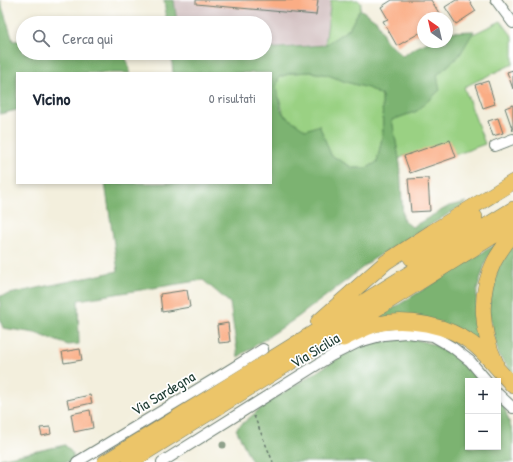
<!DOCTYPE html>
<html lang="it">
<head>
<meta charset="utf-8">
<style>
	body { margin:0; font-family:"Patrick Hand",sans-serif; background:#f2f2f3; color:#1f2937 }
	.controls { position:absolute; right:12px; bottom:12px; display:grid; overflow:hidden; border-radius:0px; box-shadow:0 2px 6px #0003 }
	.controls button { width:36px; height:36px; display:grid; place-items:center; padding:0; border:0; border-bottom:1px solid #e0e1e3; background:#fff; color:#1f2937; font:20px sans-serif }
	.compass { position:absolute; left:417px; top:12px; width:36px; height:36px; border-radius:50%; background:#fff; box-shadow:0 2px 6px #0003; rotate:326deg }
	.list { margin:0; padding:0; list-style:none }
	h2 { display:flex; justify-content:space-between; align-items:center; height:52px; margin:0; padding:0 16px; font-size:17px }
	h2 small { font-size:13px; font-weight:400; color:#747a83 }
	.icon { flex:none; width:22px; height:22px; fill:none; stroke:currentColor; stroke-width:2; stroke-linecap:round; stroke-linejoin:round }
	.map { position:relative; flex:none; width:513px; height:462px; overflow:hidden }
	.search { position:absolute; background:#fff; box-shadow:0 2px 6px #0003; left:16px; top:16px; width:256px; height:44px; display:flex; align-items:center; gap:10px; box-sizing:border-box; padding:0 14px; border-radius:22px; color:#747a83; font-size:15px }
	.panel { position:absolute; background:#fff; box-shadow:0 2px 6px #0003; left:16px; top:72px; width:256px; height:112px; border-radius:0px }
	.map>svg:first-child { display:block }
	.industrial { fill:#d2bfc0 }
	.green { fill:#9ad183; stroke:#5c875c }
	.forest { fill:#7bb371; stroke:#4d7852; fill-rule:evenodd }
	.building { fill:#faad85 }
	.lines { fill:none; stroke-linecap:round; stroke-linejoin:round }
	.minor-casing { stroke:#697b6f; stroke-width:12 }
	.highway-casing { stroke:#697b6f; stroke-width:16 }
	.path { stroke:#697b6f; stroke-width:1.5; stroke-dasharray:3 3; stroke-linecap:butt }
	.minor { stroke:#fff; stroke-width:10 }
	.highway { stroke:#ecc569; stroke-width:15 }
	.tree { fill:#8fa18b }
	.labels { text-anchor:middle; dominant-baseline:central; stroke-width:3.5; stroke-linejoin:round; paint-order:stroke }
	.street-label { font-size:15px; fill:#1f3d34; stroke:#fff }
</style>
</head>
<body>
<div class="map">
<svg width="513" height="462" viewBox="0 0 513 462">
	<rect width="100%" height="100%" fill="#fff"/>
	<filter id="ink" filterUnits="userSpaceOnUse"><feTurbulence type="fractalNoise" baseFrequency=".025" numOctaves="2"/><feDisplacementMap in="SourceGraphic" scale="8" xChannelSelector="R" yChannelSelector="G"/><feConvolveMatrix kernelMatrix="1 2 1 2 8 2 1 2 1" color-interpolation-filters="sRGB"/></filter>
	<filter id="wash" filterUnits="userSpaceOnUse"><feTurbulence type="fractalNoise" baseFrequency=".012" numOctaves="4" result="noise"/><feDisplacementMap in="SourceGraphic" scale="16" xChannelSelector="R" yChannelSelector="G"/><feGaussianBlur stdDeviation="0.9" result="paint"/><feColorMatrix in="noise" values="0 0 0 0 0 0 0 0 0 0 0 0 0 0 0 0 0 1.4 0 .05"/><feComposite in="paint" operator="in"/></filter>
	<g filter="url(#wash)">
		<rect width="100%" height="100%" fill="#f3efdd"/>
		<path class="industrial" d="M174 0H331L325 45 265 49V23H177Z"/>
		<path class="green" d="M331 0H358L361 3 360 9 349 29 325 45Z
			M501 21 513 37V64L464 87 485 144 455 155 404 156 399 159 392 120 417 111 437 75 459 56 471 35Z
			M311 72 328 75 346 82 368 88 382 96 383 133 377 162 367 168H353L331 155 319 125 306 131 284 115 276 87 279 77 292 73Z"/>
		<path class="forest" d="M0 0 13 41 23 40V53H123L128 63 130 73H17V110L0 114Z
			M164 0H174L177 23H167Z
			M360 9 377 21 386 41 403 56 413 49 428 42H447V33L448 32 474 31 459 56 437 75 440 90 417 111 392 120 400 164 403 220 412 227 449 206 467 202 447 215 372 260 347 280 298 317 238 357 230 303 203 280 78 300 79 344 68 345 35 333 3 328 0 320V296L118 271 105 183H271V73H173L171 53H181V54L200 53H265V49L325 45 349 29ZM311 72 328 75 346 82 368 88 382 96 383 133 377 162 367 168H353L331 155 319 125 306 130 284 115 281 110 276 87 279 77 292 73Z
			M513 242V374L499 356 488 311 498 265Z
			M496 244 486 261 477 290 476 313 486 349 379 317Z
			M408 338C430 342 450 349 467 365 472 370 477 376 482 381H468V447H498V400L504 406 513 434V462H252L236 429 268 402 342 356 357 348 373 343Z
			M65 445 73 454V462H0V459Z"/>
		<g id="blocks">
			<path class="building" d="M196 0H318L316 15 196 4Z
				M392 0H431L442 18H423V31L397 46 383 21 388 19 381 7Z
				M456 0H469L476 11 456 24 445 7Z
				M513 70V89L507 72Z
				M488 81 495 104 483 108 475 85Z
				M513 105V131L505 108Z
				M498 118 503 133 493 136 488 121Z
				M450 140 456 157 410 173 404 156Z
				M428 178 430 211 411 212 408 179Z
				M187 290 190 307 162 312 160 294Z
				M228 323 230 342 219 343 217 325Z
				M80 349 82 360 64 363 62 352Z
				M90 395 92 403 69 408 67 400Z
				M90 410 93 428 74 432 71 414Z
				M50 427 51 434 42 436 40 428Z"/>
		</g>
	</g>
	<g filter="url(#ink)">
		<use href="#blocks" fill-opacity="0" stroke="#697b6f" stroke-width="1"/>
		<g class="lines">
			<defs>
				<path id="minor" d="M496 0 513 23
					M495 146 513 139
					M498 394 513 408
					M77 462 223 374 263 349
					M162 462 331 356 359 342 384 335 406 333 433 336 452 347 470 361 487 381"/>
				<path id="highway" d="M411 258 475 217
					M318 322 386 262 432 232 513 182
					M343 339C353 334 367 327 377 324 407 317 448 325 473 344 488 356 500 372 513 386
					M496 363C481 331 478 294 494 262 499 252 506 243 513 234
					M105 462 513 209
					M130 462 513 224"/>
			</defs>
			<use href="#minor" class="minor-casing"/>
			<use href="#highway" class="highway-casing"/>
			<path class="path" d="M254 416 273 462"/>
			<use href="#minor" class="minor"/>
			<use href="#highway" class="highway"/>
		</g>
		<circle class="tree" cx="223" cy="445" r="3.5"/>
	</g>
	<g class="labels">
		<g class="street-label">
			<text transform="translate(315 350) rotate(-31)">Via Sicilia</text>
			<text transform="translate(163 393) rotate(-31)">Via Sardegna</text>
		</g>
	</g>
</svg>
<div class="controls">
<button>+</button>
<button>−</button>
</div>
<svg class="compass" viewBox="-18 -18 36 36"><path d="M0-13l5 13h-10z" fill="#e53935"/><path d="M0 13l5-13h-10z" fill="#747a83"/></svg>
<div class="search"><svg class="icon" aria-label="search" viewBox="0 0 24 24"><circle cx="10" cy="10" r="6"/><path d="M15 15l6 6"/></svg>Cerca qui</div>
<section class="panel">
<h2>Vicino<small>0 risultati</small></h2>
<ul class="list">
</ul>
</section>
</div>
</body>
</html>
